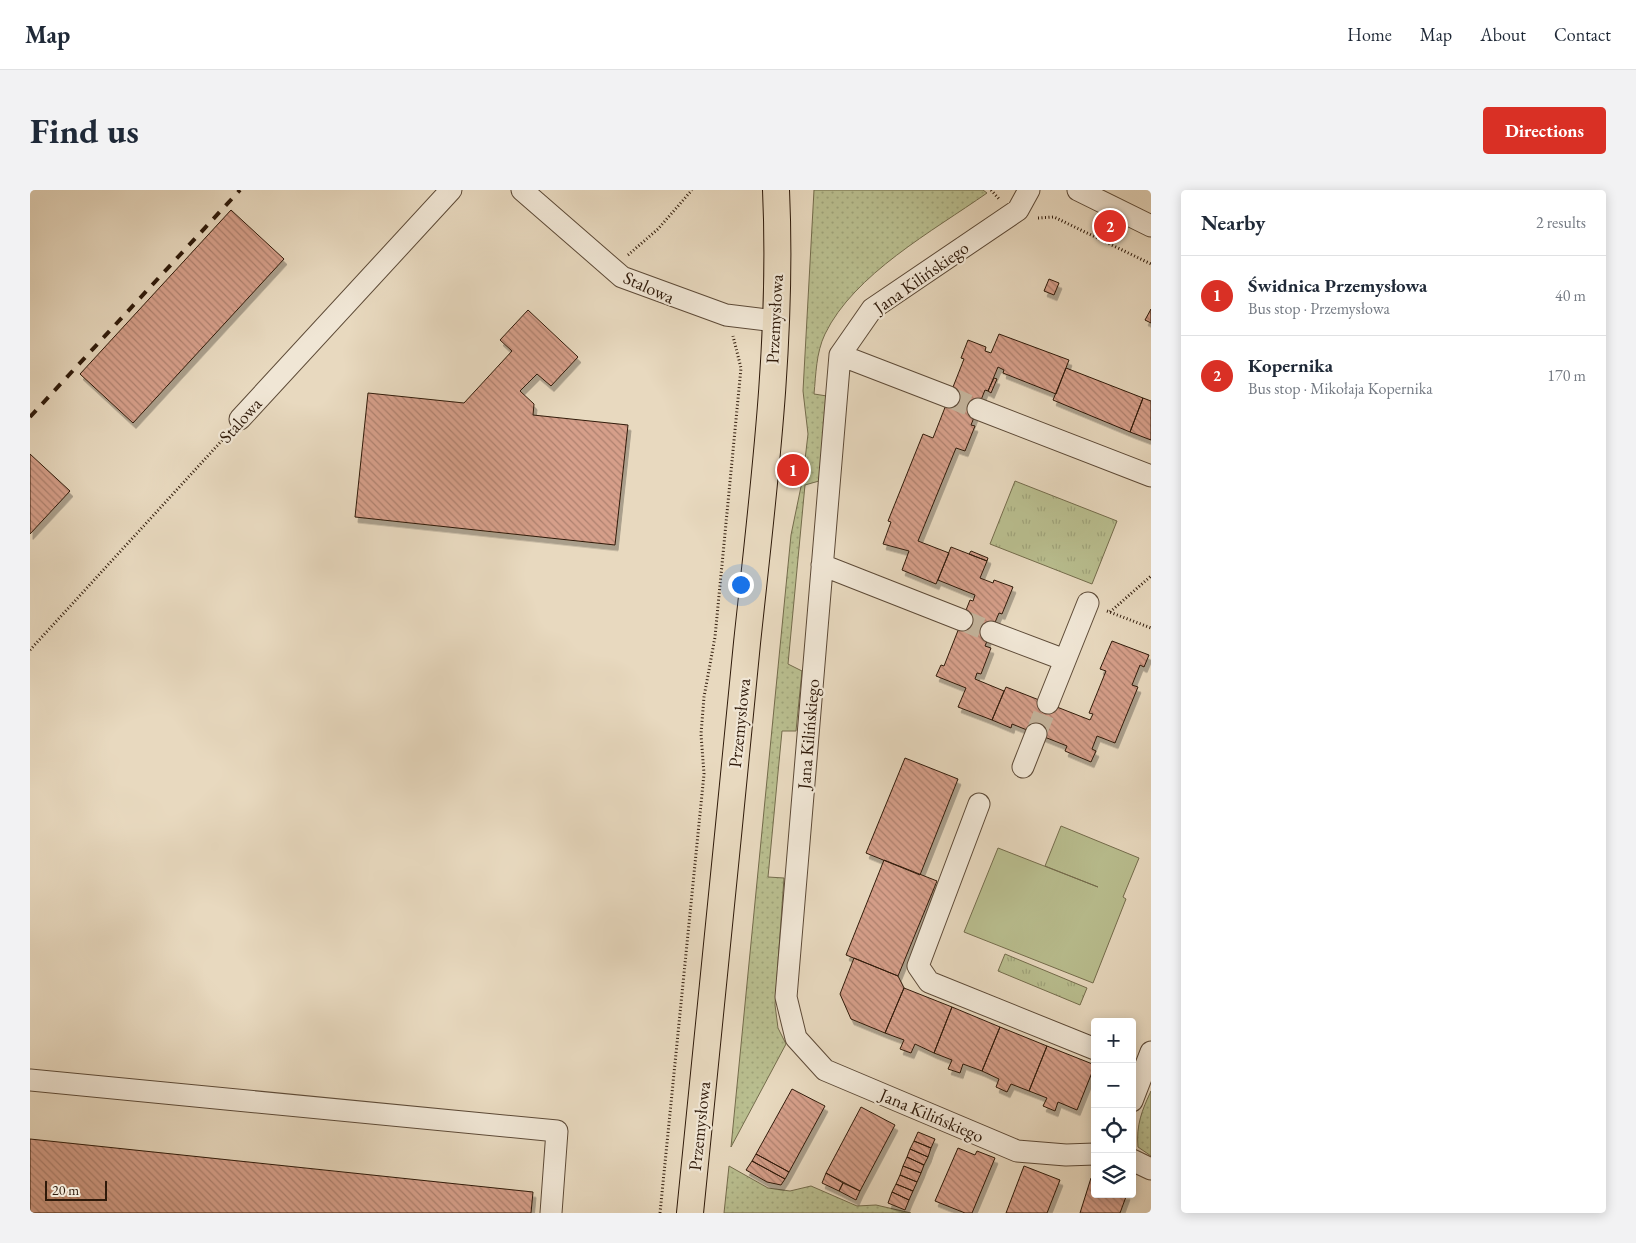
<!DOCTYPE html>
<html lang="en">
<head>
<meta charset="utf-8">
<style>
	body { margin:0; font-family:"EB Garamond",serif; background:#f2f2f3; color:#1f2937 }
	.controls { position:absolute; right:15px; bottom:15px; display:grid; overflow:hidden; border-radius:5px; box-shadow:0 2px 12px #0003 }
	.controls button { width:45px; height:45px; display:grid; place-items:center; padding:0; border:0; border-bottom:1px solid #e0e1e3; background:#fff; color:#1f2937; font:25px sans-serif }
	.scale { position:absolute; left:15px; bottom:12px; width:62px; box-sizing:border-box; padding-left:5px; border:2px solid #2f1a0a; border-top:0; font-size:14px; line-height:18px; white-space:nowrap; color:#2f1a0a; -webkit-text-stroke:4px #f0e6d5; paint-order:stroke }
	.you { position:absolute; left:710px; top:394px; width:18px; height:18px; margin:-12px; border:4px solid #fff; border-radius:50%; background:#1a73e8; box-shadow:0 0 0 8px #1a73e833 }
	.badge { display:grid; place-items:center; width:32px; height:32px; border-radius:50%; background:#d93025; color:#fff; font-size:16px; font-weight:700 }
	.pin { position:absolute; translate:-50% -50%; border:2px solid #fff; box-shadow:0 1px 5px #0006 }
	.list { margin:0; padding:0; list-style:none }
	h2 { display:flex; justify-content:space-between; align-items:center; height:65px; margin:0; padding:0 20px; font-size:21px }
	h2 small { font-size:16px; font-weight:400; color:#747a83 }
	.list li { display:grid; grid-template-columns:32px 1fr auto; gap:15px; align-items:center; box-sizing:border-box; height:80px; padding:0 20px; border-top:1px solid #e0e1e3 }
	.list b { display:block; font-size:19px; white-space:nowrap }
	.list p { margin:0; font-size:16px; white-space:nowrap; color:#747a83 }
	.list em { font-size:16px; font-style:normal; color:#747a83 }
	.icon { flex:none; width:28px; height:28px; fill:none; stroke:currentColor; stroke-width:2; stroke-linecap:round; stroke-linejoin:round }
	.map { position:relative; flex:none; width:1121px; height:1023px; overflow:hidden; border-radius:5px }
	header { display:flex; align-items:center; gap:30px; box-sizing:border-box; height:70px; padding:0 25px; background:#fff; border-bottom:1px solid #e0e1e3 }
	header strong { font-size:24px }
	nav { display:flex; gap:28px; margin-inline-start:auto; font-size:18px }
	.intro { display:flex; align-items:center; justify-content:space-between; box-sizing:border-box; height:120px; padding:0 30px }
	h1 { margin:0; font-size:35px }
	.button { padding:12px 22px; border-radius:5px; background:#d93025; color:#fff; font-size:18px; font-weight:700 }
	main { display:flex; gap:30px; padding:0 30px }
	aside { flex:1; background:#fff; border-radius:5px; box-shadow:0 2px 12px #0003 }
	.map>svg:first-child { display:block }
	.grass { fill:url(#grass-dots); stroke:#746c4c }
	.park { fill:url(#park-tufts); stroke:#746c4c }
	.garden { fill:#b9be8f; stroke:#746c4c }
	.building { fill:url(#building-back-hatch); stroke:#2f1a0a; filter:url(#shadow) }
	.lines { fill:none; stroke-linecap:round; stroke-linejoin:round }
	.minor-tunnel { stroke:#c3b39b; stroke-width:21; stroke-dasharray:21 11; stroke-linecap:butt }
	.minor-casing { stroke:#5d4a37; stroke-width:23 }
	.major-casing { stroke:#2f1a0a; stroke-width:28 }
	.path { stroke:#2f1a0a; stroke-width:3; stroke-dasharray:1 2.5; stroke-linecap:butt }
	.minor { stroke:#f0e6d5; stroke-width:21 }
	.major { stroke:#e8d9bf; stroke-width:26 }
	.rail { stroke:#2f1a0a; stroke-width:4; stroke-dasharray:9 9; stroke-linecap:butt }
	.labels { text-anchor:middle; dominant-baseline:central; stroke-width:4.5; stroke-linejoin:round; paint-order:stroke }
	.street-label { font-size:18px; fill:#2f1a0a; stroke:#f0e6d5 }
</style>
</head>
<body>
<header>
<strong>Map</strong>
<nav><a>Home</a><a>Map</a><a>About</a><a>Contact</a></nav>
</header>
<div class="intro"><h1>Find us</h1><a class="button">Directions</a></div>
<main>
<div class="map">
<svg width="1121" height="1023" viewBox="0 0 1121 1023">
	<defs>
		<pattern id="grass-dots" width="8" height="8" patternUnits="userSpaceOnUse" patternTransform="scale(1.25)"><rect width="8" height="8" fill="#b9be8f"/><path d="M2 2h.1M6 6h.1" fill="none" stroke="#9fa37a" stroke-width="1.8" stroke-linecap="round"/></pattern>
		<pattern id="park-tufts" width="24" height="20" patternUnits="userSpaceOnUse" patternTransform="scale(1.25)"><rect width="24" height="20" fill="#b9be8f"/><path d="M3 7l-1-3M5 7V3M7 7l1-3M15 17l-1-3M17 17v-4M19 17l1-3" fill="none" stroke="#9fa37a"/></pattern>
		<pattern id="building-back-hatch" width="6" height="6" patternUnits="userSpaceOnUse" patternTransform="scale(1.25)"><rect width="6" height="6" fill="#d69f8a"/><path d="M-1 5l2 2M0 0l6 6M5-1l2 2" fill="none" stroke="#ae816f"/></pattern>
		<filter id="shadow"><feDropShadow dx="3" dy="5.5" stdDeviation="0" flood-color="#0004"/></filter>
	</defs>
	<rect width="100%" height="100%" fill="#e8d9bf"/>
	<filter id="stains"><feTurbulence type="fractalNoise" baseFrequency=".004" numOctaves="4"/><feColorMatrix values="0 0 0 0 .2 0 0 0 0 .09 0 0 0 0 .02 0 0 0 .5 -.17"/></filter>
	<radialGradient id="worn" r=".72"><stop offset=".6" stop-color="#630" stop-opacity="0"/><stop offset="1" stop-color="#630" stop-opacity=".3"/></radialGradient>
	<path class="grass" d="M784 0H953L957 3C903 41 824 84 795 144 786 163 786 184 784 204L797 206 789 291 775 295 758 474 772 481 766 541H752L738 687 754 688 745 815 748 838 756 854 701 957 761 345 773 287 778 244 773 201Z
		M1121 901V966L1108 957C1106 935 1112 920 1121 901Z
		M699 976 738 998 760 1001 781 996 827 1016 846 1015 881 1023H694Z"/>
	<path class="park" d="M985 291 1087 331 1062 394 960 354Z
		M975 764 1057 798 1050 815 968 781Z"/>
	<path class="garden" d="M1031 636 1109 668 1093 707 1096 709 1063 793 934 742 968 658 1068 697 1015 676Z"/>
	<path class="building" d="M201 20 254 69 103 233 50 184Z
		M1019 89 1029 93 1024 105 1014 101Z
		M1121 119V133L1115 130Z
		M498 120 548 167 521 196 507 184 490 201 504 214 503 225 598 235 585 355 325 327 338 203 434 213 482 161 470 150Z
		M969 144 1039 170 1026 204 973 183 974 180 968 177 958 201 955 200 941 235 945 236 935 261 926 258 888 351 919 363 906 394 872 380 879 361 853 354 861 332 858 331 893 244 903 248 934 169 931 168 938 150 956 157 955 161 961 163Z
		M1036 178 1113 208 1100 242 1023 210Z
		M964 188 967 189 961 203 958 201Z
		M1113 208 1121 211V250L1100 242Z
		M0 264 40 301 0 344Z
		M921 357 957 371 950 388 963 393 964 390 983 397 972 424 969 423 955 456 961 458 951 484 947 483 945 489 974 501 962 530 928 517 936 498 906 486 911 475 914 476 940 410 943 411 945 405 908 390Z
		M941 361 958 368 957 371 939 364Z
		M1082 451 1119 465 1114 477 1110 475 1102 495 1108 497 1085 553 1067 546 1062 559 1066 561 1061 572 1035 561 1037 556 982 534 981 538 962 530 976 497 1060 530 1063 524 1059 523 1076 481 1070 479Z
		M875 568 928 589 890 685 836 663Z
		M854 670 907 691 868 786 816 765Z
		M824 768 868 786 874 798 855 843 821 829 810 804Z
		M874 798 922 817 904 863 885 854 881 863 870 859 874 850 855 843Z
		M922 817 970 837 952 881 933 874 930 883 918 879 922 870 904 863Z
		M970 837 1017 856 999 901 981 894 977 902 966 897 969 889 952 881Z
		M1017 856 1065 875 1047 920 1028 912 1025 921 1013 916 1017 908 999 901Z
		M762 899 795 916 759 982 726 964Z
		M831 917 865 935 830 1001 796 983Z
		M888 942 905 949 901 958 884 951Z
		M0 949 503 1002 501 1023H0Z
		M884 951 901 958 898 967 880 959Z
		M928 958 945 965 947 961 965 968 942 1023H935L905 1011Z
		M880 959 898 967 894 975 877 967Z
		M726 964 759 982 755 989 722 971Z
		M877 967 894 975 891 983 873 976Z
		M722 971 755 989 751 995 737 992 716 980Z
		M873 976 891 983 887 992 870 985Z
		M994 976 1030 990 1017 1023H976Z
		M796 983 813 993 809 1001 792 993Z
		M870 985 887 992 883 1001 866 994Z
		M1061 988 1065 989V1004H1097L1090 1023H1050Z
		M813 993 830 1001 826 1010 809 1001Z
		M866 994 883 1001 879 1010 862 1002Z
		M862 1002 879 1010 875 1020 858 1013Z"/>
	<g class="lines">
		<path class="minor-tunnel" d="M919 207 948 219
			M932 430 961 442
			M1006 544 1018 513"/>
		<defs>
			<path id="minor" d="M492 0 592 87 696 125 745 131
				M999 0 988 20 842 119 810 165 756 807 766 848 795 880 987 961 1036 965 1065 964
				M1048 0 1121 36
				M810 165 919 207
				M948 219 1121 286
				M210 229 421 0
				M792 375 932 430
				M961 442 1035 470
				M1018 513 1058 413
				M993 577 1006 544
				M949 614 888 776 899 792 1065 859
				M0 890 527 941 521 1023
				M1102 911 1121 862
				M1102 970 1121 979"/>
			<path id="major" d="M660 1023C680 833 698 643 717 453 733 303 753 151 746 0"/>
		</defs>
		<use href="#minor" class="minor-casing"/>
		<use href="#major" class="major-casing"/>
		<path class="path" d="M961 0 969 9
			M1008 28 1024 27 1121 74
			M598 65 628 39 662 0
			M1077 421 1121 438
			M1080 422 1121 386
			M0 460 197 245
			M630 1023 674 584 671 544 674 507 685 447 711 178 703 146"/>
		<use href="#minor" class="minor"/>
		<use href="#major" class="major"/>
		<path class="rail" d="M0 227 210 0"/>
	</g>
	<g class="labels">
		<g class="street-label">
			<text transform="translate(891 87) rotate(-35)">Jana Kilińskiego</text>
			<text transform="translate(619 97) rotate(24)">Stalowa</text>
			<text transform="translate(744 129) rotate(-87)">Przemysłowa</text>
			<text transform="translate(210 230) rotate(-48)">Stalowa</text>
			<text transform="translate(709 533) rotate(-84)">Przemysłowa</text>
			<text transform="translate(778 544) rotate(-85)">Jana Kilińskiego</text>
			<text transform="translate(902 925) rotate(23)">Jana Kilińskiego</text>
			<text transform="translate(669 936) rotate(-84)">Przemysłowa</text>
		</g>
	</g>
	<rect width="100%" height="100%" filter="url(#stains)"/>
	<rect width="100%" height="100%" fill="url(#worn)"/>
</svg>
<div class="controls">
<button>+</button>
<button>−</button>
<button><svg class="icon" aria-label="locate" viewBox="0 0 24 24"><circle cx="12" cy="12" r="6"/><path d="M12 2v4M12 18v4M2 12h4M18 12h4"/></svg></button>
<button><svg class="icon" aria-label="layers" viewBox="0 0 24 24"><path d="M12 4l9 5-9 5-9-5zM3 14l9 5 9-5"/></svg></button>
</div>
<div class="scale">20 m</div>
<div class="you"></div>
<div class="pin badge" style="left:763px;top:280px">1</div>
<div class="pin badge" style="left:1080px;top:36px">2</div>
</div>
<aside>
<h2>Nearby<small>2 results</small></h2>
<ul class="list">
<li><span class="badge">1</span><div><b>Świdnica Przemysłowa</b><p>Bus stop · Przemysłowa</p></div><em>40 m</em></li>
<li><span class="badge">2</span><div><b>Kopernika</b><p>Bus stop · Mikołaja Kopernika</p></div><em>170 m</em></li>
</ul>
</aside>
</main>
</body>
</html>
